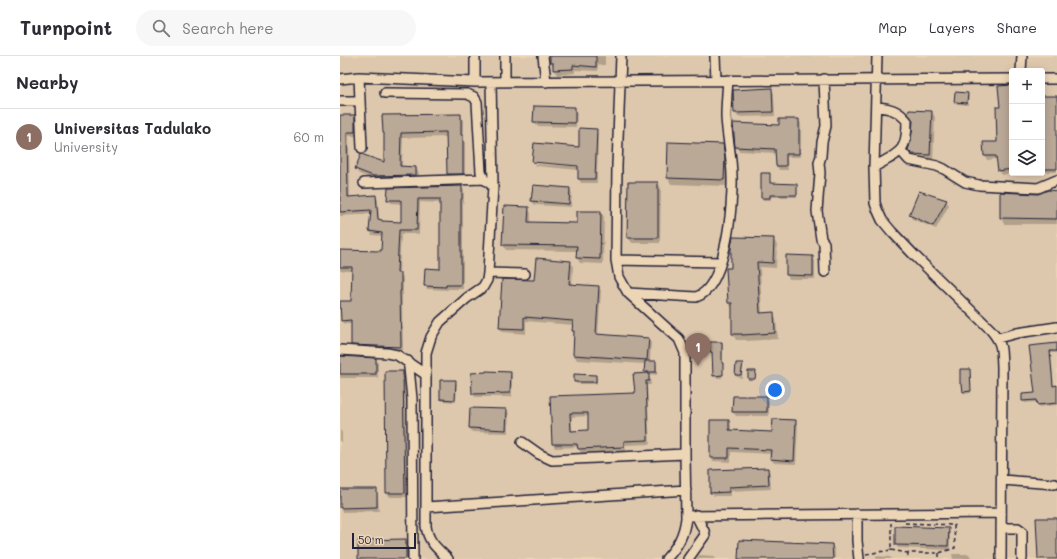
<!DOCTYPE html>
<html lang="en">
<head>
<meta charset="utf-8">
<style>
	body { margin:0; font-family:Mali,sans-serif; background:#f7f7f7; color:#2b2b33 }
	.controls { position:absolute; right:12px; top:12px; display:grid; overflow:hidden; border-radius:4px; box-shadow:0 2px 10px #0003 }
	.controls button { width:36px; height:36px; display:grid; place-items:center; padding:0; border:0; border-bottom:1px solid #e1e1e2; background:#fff; color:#2b2b33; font:20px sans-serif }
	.scale { position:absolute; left:12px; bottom:10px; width:64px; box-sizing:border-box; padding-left:4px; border:2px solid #22223b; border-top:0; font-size:11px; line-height:14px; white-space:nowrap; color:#22223b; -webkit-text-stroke:3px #edd6b6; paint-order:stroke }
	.you { position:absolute; left:435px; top:334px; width:14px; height:14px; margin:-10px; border:3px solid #fff; border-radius:50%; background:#1a73e8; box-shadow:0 0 0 6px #1a73e833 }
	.badge { display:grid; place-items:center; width:26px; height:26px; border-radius:50%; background:#d93025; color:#fff; font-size:13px; font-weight:700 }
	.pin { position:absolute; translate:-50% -33px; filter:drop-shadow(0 1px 2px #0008) }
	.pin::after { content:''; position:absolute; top:21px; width:14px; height:12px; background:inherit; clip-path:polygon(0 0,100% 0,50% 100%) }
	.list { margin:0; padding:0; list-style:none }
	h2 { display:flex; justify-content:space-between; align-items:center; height:52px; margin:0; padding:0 16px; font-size:17px }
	h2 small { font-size:13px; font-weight:400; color:#7c7c81 }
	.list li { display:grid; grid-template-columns:26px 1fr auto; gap:12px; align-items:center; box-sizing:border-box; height:56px; padding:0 16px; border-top:1px solid #e1e1e2 }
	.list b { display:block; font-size:15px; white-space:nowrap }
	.list p { margin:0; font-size:13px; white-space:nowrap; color:#7c7c81 }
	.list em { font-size:13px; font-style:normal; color:#7c7c81 }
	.icon { flex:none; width:22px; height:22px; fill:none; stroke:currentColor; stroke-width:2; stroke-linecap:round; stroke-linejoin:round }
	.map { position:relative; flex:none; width:717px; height:503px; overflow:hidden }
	header { display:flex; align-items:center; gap:24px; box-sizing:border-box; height:56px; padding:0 20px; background:#fff; border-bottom:1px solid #e1e1e2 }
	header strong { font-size:19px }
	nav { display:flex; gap:22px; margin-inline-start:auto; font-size:14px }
	.search { width:280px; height:36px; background:#f7f7f7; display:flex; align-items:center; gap:10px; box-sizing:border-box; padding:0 14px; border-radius:22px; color:#7c7c81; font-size:15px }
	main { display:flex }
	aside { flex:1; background:#fff }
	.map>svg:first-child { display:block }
	.built { fill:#dec8ad; fill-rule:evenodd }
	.shadow { fill:#0003; fill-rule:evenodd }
	.building { fill:#baa997; stroke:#22223b; fill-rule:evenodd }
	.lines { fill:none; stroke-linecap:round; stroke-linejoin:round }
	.minor-casing { stroke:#22223b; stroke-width:12 }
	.path { stroke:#22223b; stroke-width:1.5; stroke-dasharray:4 3; stroke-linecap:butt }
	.minor { stroke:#edd6b6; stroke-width:9 }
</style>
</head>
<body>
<header>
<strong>Turnpoint</strong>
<div class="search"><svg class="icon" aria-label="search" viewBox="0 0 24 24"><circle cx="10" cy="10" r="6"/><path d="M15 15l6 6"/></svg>Search here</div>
<nav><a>Map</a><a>Layers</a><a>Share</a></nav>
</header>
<main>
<aside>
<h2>Nearby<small></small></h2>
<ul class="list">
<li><span class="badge" style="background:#8d6e63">1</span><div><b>Universitas Tadulako</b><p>University</p></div><em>60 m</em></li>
</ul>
</aside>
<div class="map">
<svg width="717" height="503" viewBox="0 0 717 503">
	<rect width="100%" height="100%" fill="#edd6b6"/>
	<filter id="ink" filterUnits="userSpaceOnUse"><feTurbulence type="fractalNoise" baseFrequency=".025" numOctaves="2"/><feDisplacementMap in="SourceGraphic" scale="8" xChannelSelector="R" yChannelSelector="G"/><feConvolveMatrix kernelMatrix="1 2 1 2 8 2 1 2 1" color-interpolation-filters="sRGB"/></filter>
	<g filter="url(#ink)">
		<path class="built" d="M0 0H717V503H0ZM672 15H702V117H672Z"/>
		<path class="shadow" d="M214 0H265V9H258V15L235 14V17L217 19 211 7Z
			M672 32 673 117 661 119 659 115 657 103 647 104 645 100 658 87 661 52Z
			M431 33 434 37 435 60 398 61 395 57 394 35Z
			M627 38 629 40 628 49 617 48 615 46Z
			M702 41H717V116H702Z
			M234 52 237 56 236 71 197 70 194 65Z
			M592 56 595 61 593 105 576 104 569 94Z
			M0 59 14 60 16 64 17 80H9L10 142 35 140 38 144 39 164 42 166 62 167V148L51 147 48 143 122 131 124 135V147H123V233H108V234L87 233 85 229 101 214V147L80 146 79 178H61L59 218H61L63 222V239H62L63 294 14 292 12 288V268H4L2 264 12 246 13 215H0V195L42 196 43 180 32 179 30 175 32 158 0 160Z
			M120 59 123 64V82L125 85V122L110 123 108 118V81L63 82 62 111 76 112 79 117 78 124H36L19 118 16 113 45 108 44 60Z
			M459 64 461 68V101H447L448 114H439L437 110 436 97 399 95 396 91 394 68 440 70Z
			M256 74 258 78 257 127H241L239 123V114L196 110 193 106 195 88 240 92ZM194 106 243 109V111L194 108Z
			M329 88 382 89 386 95 387 107 386 130 331 128 328 122Z
			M429 118 431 128 456 129 457 141H431V144H423L422 142Z
			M318 127 321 132 320 187H292L288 181Z
			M230 133 232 137 231 151 195 149 192 145Z
			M580 136 606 145 609 149 596 173 572 163 570 159Z
			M717 136V168H664L661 162V137L698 139Z
			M165 151 188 152 191 157V167L238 168 261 156 264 161 263 208 240 207 237 202 238 195 166 194 163 189Z
			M433 183 437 189 436 212 420 211 422 258 433 257 436 263 438 283 407 285 406 284H396L393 278 392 252 389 247 392 213Z
			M473 201 475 205V223H449L447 219Z
			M230 206 233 210 232 229 259 231 261 235 258 280 308 282 311 287 310 306H315L317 309V319L308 318 310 322 311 329H307L310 388 285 389 286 395 241 397 238 391 215 392 213 388 211 341 296 338 306 318 305 308 237 304 234 299 235 278 233 275V269L186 265V278L163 276 160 272 195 225ZM249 360V375L232 376V361Z
			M382 287 383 290 382 322H376L374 319V298L371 295Z
			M717 289V297H711L714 331 717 330V349L699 351 697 346 685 347 683 345 697 338 690 291Z
			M0 301 36 303 38 307V322H0Z
			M402 308 403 311 402 322 397 321 396 319Z
			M629 314 631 337 625 338 623 329 621 327Z
			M63 316 65 321 67 441H50L47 437Z
			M170 316 172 320V341H135L133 337Z
			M255 320 257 322V328H237L235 325Z
			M115 325 117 328 116 346 102 345 101 343Z
			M394 341H426L429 345V360H396L393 356Z
			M167 354 169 358 168 377 132 376 130 372Z
			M389 365 391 369V376L433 378 455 365 458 369 456 408 434 407 431 403 432 398 391 396V406L373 405 371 401Z
			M0 373 2 377V386H0Z
			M428 413 430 417 431 433 390 435V440H374L371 436Z
			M0 434H36L38 438 39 455 2 456 0 452Z
			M608 473 610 477V494L558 492 556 488Z
			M66 484 68 489 69 503H19Z
			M492 489 495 495V503H399Z
			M612 498H629L632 503H613Z
			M359 499 374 500 376 503H357Z
			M536 500 550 501 552 503H536Z"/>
		<path class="building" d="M210 0H256V11L233 9V13L213 14V7H210Z
			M672 29V113L658 115 656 100H644L643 86H657L656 51H660L658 30Z
			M432 32 433 56 394 57 393 34Z
			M615 36 628 37 627 47 614 46Z
			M702 40H717V113H702Z
			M194 50 235 51V67L193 66Z
			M569 54 592 55 590 99 572 98 568 94 571 84 573 65 568 58Z
			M121 58V79H123V118H107L106 76 61 77 60 110 76 111V119L33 120 15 113 21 98 44 106V77H43L42 59Z
			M0 59H15V76H7L8 141 36 139 38 163 42 164V165L61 166V144H47L48 132 122 130V143H121V229H106V231L84 230 85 212 100 213V143H78L77 174H59L57 217H61V235H60L61 291 11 289V264L1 265 0 245H11L12 211H0V194L41 195 42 177 29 175 31 154 0 156Z
			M439 63H459V98H446V110H436L435 93 395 91 393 67 439 69Z
			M239 72 257 73 255 123H238V110L192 106 194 87 239 91Z
			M328 86 383 88 385 101 384 124 327 122Z
			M421 117H430V127L457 128V139H430V142H421Z
			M288 126H318V182H287Z
			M193 129 230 132 229 148 191 145Z
			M708 134 717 135V163L660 162V136L698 138Z
			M579 135 607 144 593 170 569 159Z
			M164 150 189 151 188 166 237 167V155H261L260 203 236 202 237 190 162 189Z
			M393 181 434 182 433 207 417 206 420 257 434 256 435 277 402 279V278H392V247H388L386 212H391V191Z
			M446 199 473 200V220L446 219Z
			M196 202 231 205 229 228 259 230 256 278 309 282 307 304 233 299 234 275H232L233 265 184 261V273L159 272 162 223 194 224Z
			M370 286H382V307H383V319L373 320 372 296H370Z
			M717 287V295H710L713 330 717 329V347L697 349 696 344 682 345V338L695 337 689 290Z
			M0 300 36 302V318H0Z
			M305 305H316V316H304Z
			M396 307H403L401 319H395Z
			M620 313H630L631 335 623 336 622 328H620Z
			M45 315H63L65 437H46Z
			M146 315 171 316 170 337 132 338 131 317 146 316Z
			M408 315H416L415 323H408Z
			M309 317V325H306L308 384 284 385V391L238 393 237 388H212L210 340 295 337 293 318ZM230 357H248V374L231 375Z
			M234 318 256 319V326H234Z
			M100 324H116L115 344 100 343Z
			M393 340H427V356H392Z
			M130 352 167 353 166 374 129 372Z
			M433 363 456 364 454 405 430 403 431 394 389 392V402H370V364H389V374L432 376Z
			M428 412 429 429 389 431V436L370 437V414Z
			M0 433H37V451L0 452Z
			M696 462H717V503H698Z
			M555 470 609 472 608 490 555 489Z
			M66 483V503H18V484Z
			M399 484 492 488 493 503H398Z"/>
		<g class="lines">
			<defs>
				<path id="minor" d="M135 0V26
					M165 0V26
					M203 0 206 26
					M281 0 277 110 276 204 279 221 288 237 339 283 345 297V398L346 462C344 479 338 490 326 503
					M375 0 376 24
					M537 0 534 111 535 147 537 153 542 164 552 176 575 200 650 273C663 288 661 293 662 311L661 503
					M681 15 682 0
					M19 21 22 92
					M0 23 19 21 135 26 672 23
					M484 23 486 70 482 86 481 100 479 107 480 117 477 155 481 183 484 187 485 216
					M702 23H717
					M45 37 127 38 134 41 137 46 141 116 144 123 153 130
					M0 45H20
					M561 95 569 104 597 110 604 113 625 126 639 129 698 132 717 124
					M534 111C560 96 567 97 567 65 558 54 550 52 536 51
					M24 127 144 123
					M276 204 381 206
					M148 217 185 218
					M288 237 356 241C386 232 393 149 392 121 392 101 387 81 386 61 386 49 387 37 388 24
					M658 282 677 277 717 271
					M0 294 47 297 57 299 85 318
					M68 305 69 312 72 343 73 503
					M182 386 199 398 212 404 345 398
					M662 424 715 428
					M86 451 346 434
					M517 458V485L519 503
					M346 460 661 457
					M661 472H678L682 475V503
					M108 503C97 492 88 486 86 470V297L91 281 100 266 127 242 143 231 147 224 148 217 153 130 151 26
					M348 503 365 479 364 475 356 459"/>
			</defs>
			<use href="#minor" class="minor-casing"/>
			<path class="path" d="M565 467 614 469 615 492 599 497H568V503
				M551 494 568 497
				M599 497V503
				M526 498 551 494V467"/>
			<use href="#minor" class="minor"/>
		</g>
	</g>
</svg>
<div class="controls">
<button>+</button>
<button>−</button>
<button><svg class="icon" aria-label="layers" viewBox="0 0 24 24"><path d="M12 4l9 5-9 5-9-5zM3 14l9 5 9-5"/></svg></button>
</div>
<div class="scale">50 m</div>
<div class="you"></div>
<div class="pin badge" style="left:358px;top:310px;background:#8d6e63">1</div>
</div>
</main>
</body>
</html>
